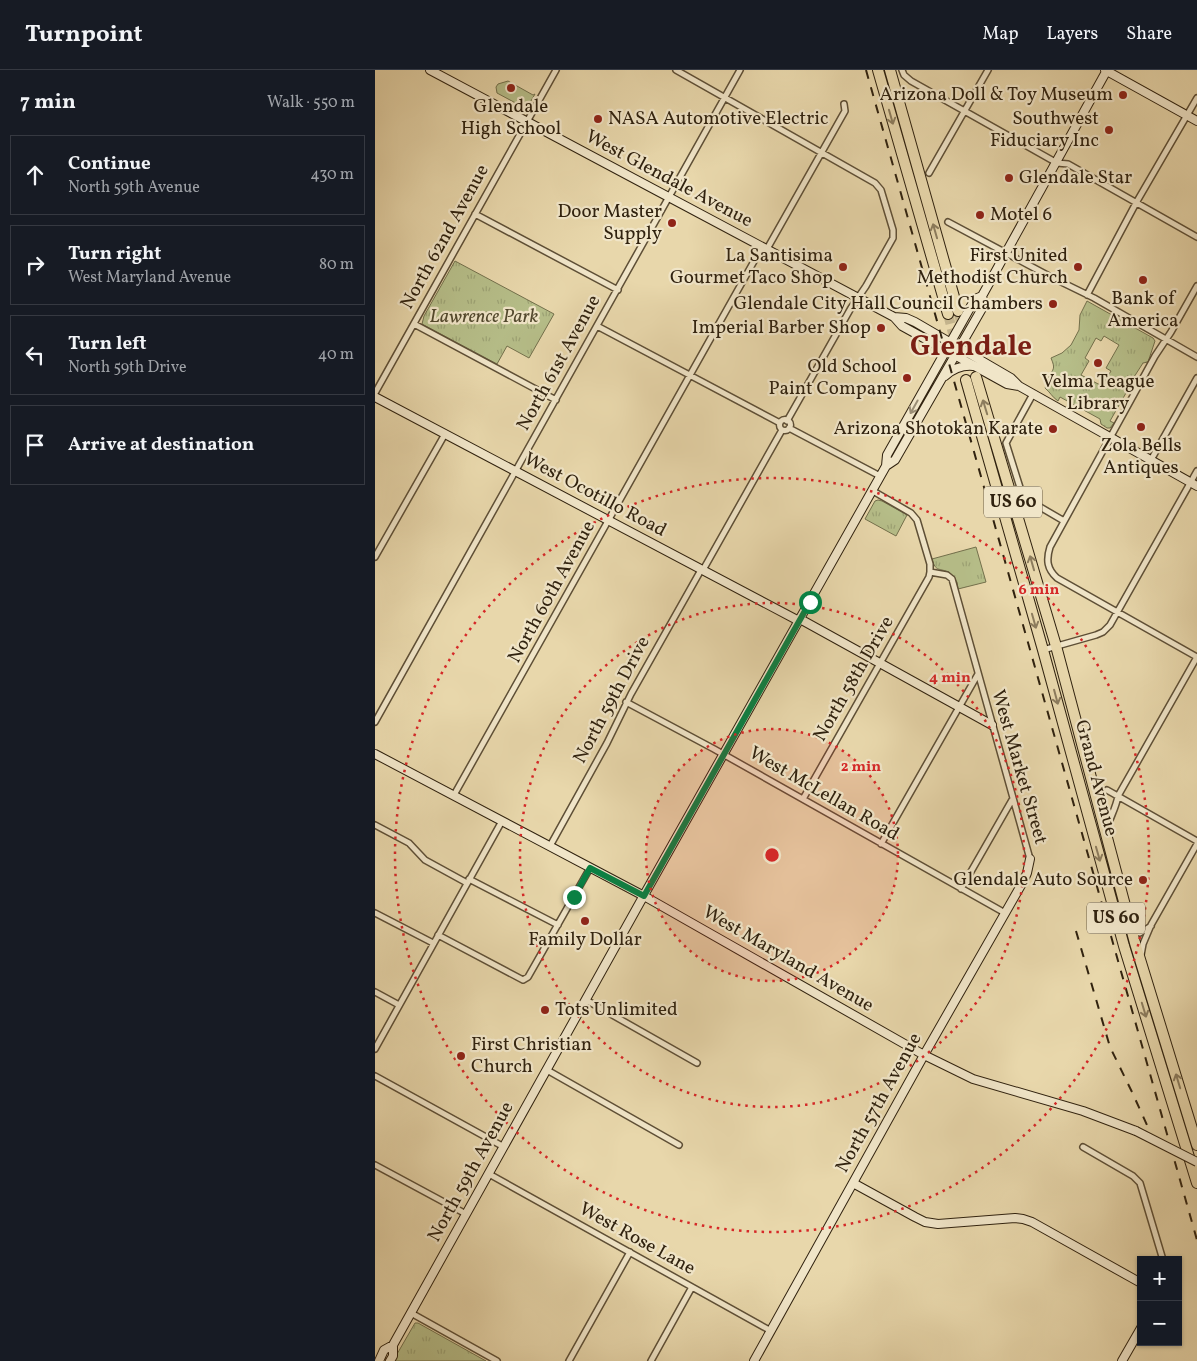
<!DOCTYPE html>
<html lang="en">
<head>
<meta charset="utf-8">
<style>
	body { margin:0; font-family:Vollkorn,serif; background:#242831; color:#f1f3f6 }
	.controls { position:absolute; right:15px; bottom:15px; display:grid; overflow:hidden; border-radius:0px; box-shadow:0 1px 4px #0004 }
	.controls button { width:45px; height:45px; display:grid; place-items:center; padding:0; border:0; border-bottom:1px solid #363941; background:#171b24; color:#f1f3f6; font:25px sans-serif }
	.stop { position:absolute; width:15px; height:15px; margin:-11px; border:4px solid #0b8043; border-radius:50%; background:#fff }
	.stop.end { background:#0b8043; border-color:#fff; box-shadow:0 1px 5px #0008 }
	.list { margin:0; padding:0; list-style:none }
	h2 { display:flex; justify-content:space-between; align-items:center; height:65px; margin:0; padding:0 20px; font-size:21px }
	h2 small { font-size:16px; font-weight:400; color:#9ea1a6 }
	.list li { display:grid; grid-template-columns:32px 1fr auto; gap:15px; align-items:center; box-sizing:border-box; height:80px; margin:0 10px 10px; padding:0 10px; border:1px solid #363941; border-radius:0px }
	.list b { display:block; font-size:19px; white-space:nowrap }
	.list p { margin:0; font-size:16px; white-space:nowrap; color:#9ea1a6 }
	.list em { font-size:16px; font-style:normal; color:#9ea1a6 }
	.icon { flex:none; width:28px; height:28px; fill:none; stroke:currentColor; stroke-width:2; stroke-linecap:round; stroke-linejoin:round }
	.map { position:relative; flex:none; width:822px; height:1291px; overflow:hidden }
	header { display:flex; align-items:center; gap:30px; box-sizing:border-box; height:70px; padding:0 25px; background:#171b24; border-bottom:1px solid #363941 }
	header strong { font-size:24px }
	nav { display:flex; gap:28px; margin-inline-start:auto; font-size:18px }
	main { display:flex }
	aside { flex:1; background:#171b24 }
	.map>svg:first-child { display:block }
	.grass { fill:#b6be89; stroke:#73704c }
	.park { fill:url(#park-tufts); stroke:#73704c; fill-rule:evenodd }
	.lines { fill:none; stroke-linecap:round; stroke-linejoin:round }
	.highway-tunnel { stroke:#c3b38c; stroke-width:10; stroke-dasharray:10 5; stroke-linecap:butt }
	.street-casing { stroke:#5e4f36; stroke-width:8 }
	.secondary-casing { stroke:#30220f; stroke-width:10 }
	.highway-casing { stroke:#30220f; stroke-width:12 }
	.street { stroke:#f0e5c8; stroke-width:5 }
	.secondary { stroke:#f0e5c8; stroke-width:8 }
	.highway { stroke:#e8d7ab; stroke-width:10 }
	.rail { stroke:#30220f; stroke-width:2; stroke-dasharray:9 9; stroke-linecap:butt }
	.secondary-bridge-casing { stroke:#30220f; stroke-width:10; stroke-linecap:butt }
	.secondary-bridge { stroke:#f0e5c8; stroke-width:8 }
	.oneway { stroke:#8c7c5d }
	.oneway2 { stroke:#9a8d75 }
	.route { stroke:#0b8043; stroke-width:6 }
	.ring { fill:none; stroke:#d62828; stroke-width:2.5; stroke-dasharray:2.5 5 }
	.poi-dot { fill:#8f2418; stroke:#f0e5c8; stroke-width:2 }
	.labels { text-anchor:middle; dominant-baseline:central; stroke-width:4.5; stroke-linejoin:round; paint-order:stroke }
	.shield { fill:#f0e5c8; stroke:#6a5c46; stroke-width:1 }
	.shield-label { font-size:18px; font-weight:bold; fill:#30220f }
	.poi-label { font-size:19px; fill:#30220f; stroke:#f0e5c8; text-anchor:end }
	.street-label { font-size:19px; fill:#30220f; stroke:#f0e5c8 }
	.park-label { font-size:19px; font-style:italic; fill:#52492e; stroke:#f0e5c8 }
	.town-label { font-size:29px; font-weight:bold; fill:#7a1f14; stroke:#f0e5c8 }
	.centre { fill:#d62828; stroke:#f0e5c8; stroke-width:2.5 }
	.ring-label { font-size:15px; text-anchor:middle; font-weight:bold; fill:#d62828; stroke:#f0e5c8; stroke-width:4.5; stroke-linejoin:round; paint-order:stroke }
</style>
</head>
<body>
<header>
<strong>Turnpoint</strong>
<nav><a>Map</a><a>Layers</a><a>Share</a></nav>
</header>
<main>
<aside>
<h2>7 min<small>Walk · 550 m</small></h2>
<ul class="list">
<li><svg class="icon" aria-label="ahead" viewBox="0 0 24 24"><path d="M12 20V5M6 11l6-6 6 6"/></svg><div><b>Continue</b><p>North 59th Avenue</p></div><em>430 m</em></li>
<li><svg class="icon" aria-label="right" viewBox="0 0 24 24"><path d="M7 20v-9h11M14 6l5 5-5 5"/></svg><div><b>Turn right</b><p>West Maryland Avenue</p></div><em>80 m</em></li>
<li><svg class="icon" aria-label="left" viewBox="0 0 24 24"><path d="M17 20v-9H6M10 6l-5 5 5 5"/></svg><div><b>Turn left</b><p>North 59th Drive</p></div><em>40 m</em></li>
<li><svg class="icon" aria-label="arrive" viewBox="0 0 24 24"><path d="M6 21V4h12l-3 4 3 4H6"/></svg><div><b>Arrive at destination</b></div></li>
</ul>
</aside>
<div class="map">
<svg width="822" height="1291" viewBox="0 0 822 1291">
	<defs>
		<pattern id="park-tufts" width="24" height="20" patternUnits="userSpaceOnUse" patternTransform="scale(1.25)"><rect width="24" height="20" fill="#b6be89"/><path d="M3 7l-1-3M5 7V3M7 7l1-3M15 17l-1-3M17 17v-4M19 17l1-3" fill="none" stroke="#9da375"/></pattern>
	</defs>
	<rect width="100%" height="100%" fill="#e8d7ab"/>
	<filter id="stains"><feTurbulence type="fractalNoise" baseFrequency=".004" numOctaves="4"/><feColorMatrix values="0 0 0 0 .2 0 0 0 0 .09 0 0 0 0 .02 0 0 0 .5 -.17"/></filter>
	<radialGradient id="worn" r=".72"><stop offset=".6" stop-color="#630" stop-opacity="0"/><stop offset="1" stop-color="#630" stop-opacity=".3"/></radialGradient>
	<path class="grass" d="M133 11 158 25 160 24 153 36 148 37 122 23 121 17 123 14Z"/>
	<path class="park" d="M80 191 179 244 154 288 132 276 122 294 47 254 49 246Z
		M712 231 778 268 780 271 773 292 768 293 759 307 764 309 760 315 755 316 735 351 739 353 735 358H732L726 354 725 349 685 327 683 331C677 327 675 322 670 318L674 311 673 309C678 298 681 300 676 288L687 283 696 275 704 260 705 245ZM729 266 744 275 731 298 736 301 727 316 706 305 714 291 710 288 721 268 726 271Z
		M503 430 507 431 532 445 521 466 490 449 500 431Z
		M601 477 611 512 583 519 582 512 575 503C564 497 561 503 557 489Z
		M40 1253H43L111 1291H18Z"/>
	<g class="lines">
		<path class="highway-tunnel" d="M583 241 597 292
			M573 244 581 275"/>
		<defs>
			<path id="street" d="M301 0 500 113 506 120 518 160V168L491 216 476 238 412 351
				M527 0 529 5 536 11 682 93 693 94 822 167
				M554 103 613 0
				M100 144 243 220
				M573 152 676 207 719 228 822 287
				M392 179 470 41 469 34
				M822 216 796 262 780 286 675 477C671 490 672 499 682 508L822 587
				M712 225 761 133 822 28
				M39 254 181 330
				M222 256 405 353
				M0 323 181 0
				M658 324 631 373 648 427 689 451
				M404.5 355a5.5 5.5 0 1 1 11 0a5.5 5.5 0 1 1-11 0Z
				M414 358 505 406
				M776 390 822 308
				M0 487 70 364
				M328 500 407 360
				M555 502 572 505 577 509 655 789
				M668 580 721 565 728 562 735 555 822 401
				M251 632 339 679 630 843
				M0 652 365 0
				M732 720 822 771
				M79 725 387 177
				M428 729 554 507 555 502V494L542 450 536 443 498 421
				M0 755 34 773 50 790 92 813
				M732 759C735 747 741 738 743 726L822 587
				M506 774 603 604
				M175 776 232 673 256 624 326 500
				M94 809 183 855
				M586 819 637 730
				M0 843 58 873
				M758 859 760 862 765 863 776 856
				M63 865 148 910 153 907 215 798
				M766 885 768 874 776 855 822 774
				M0 922 24 935
				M211 930 322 993
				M0 979 127 751
				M172 1000 304 1075
				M0 1006 129 1077
				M708 1077 758 1106 765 1113 788 1190
				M0 1095 91 1144
				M114 1104 396 1261
				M36 1243 122 1291
				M194 1291 255 1182
				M276 1291 317 1217"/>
			<path id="secondary" d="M55 0 519 247 527 256 632 314 644 316
				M730 0 822 51
				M519 247 531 248 540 252 636 308 644 316 822 416
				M570 306C579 298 587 295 598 296
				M0 327 424 551
				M511 396 512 385 600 229 607 226
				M425 549 617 655
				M0 684 269 826 549 985 598 1009 708 1041 761 1061
				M478 1113 540 1147 550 1152 563 1154 640 1148 648 1149 657 1152 766 1213
				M4 1291 9 1280 18 1275
				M15 1291 18 1286V1275L273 818 511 396 520 390 609 235 607 226 732 0
				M379 1291 549 985 649 810 652 803 655 789
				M747 1291 766 1258"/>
			<path id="highway" d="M503 0 573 244
				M515 0 583 241
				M601 307 681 576 760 873 822 1075
				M591 310 668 580 749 876 822 1113"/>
		</defs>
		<use href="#street" class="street-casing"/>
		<use href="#secondary" class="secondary-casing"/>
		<use href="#highway" class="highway-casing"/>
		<use href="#street" class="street"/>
		<use href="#secondary" class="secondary"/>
		<use href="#highway" class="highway"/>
		<path class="rail" d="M491 0 822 1170
			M701 861 735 977 757 1022 772 1055"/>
		<defs>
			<path id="secondary-bridge" d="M761 1061 822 1092"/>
		</defs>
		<use href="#secondary-bridge" class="secondary-bridge-casing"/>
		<use href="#secondary-bridge" class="secondary-bridge"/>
	</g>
	<defs><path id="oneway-shaft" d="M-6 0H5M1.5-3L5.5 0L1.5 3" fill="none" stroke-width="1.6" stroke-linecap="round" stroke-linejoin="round" transform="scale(1.25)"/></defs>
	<g class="oneway">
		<use href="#oneway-shaft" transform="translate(516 47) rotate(74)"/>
		<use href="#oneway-shaft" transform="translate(560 161) rotate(-106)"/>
		<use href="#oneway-shaft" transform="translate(610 337) rotate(-107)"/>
		<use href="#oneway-shaft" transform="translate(657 493) rotate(-106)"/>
		<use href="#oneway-shaft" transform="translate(659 551) rotate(74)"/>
		<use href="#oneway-shaft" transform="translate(681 627) rotate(75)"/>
		<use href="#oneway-shaft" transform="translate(723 784) rotate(74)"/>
		<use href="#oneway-shaft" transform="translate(769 940) rotate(73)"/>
		<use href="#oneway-shaft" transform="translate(803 1011) rotate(-107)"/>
	</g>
	<use class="oneway2" href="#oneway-shaft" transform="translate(539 337) rotate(119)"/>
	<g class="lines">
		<path class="route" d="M199 827 215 798 269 826 435 532"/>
	</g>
	<circle cx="397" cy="785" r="126" fill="#d62828" fill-opacity=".12"/>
	<g class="ring">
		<circle cx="397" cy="785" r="126"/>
		<circle cx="397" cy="785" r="252"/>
		<circle cx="397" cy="785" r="377"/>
	</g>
	<g class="poi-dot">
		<circle cx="136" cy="18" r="5"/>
		<circle cx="748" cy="25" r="5"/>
		<circle cx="223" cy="49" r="5"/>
		<circle cx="734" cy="60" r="5"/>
		<circle cx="634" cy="108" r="5"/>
		<circle cx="605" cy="145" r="5"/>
		<circle cx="297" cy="153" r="5"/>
		<circle cx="468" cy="197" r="5"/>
		<circle cx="703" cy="197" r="5"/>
		<circle cx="768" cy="210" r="5"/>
		<circle cx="678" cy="234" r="5"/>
		<circle cx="506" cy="258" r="5"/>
		<circle cx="723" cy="293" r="5"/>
		<circle cx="532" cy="308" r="5"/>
		<circle cx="766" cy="357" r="5"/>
		<circle cx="678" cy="359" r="5"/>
		<circle cx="768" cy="810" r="5"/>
		<circle cx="210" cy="851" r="5"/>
		<circle cx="170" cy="940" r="5"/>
		<circle cx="86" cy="986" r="5"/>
	</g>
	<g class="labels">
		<g class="shield">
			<rect x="609" y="416.5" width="58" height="31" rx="4"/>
			<rect x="712" y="832.5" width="58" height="31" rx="4"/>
		</g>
		<g class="shield-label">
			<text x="638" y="432">US 60</text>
			<text x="741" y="848">US 60</text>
		</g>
		<g class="poi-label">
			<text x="738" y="25">Arizona Doll &amp; Toy Museum</text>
			<text x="136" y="37" text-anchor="middle">Glendale<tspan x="136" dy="22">High School</tspan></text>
			<text x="233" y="49" text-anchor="start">NASA Automotive Electric</text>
			<text x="724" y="49">Southwest<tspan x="724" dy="22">Fiduciary Inc</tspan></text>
			<text x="644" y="108" text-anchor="start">Glendale Star</text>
			<text x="287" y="142">Door Master<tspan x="287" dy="22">Supply</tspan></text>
			<text x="615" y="145" text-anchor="start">Motel 6</text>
			<text x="458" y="186">La Santisima<tspan x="458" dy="22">Gourmet Taco Shop</tspan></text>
			<text x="693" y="186">First United<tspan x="693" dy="22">Methodist Church</tspan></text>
			<text x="768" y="229" text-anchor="middle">Bank of<tspan x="768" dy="22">America</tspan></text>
			<text x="668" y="234">Glendale City Hall Council Chambers</text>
			<text x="496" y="258">Imperial Barber Shop</text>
			<text x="522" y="297">Old School<tspan x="522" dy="22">Paint Company</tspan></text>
			<text x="723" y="312" text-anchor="middle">Velma Teague<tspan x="723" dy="22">Library</tspan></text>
			<text x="668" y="359">Arizona Shotokan Karate</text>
			<text x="766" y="376" text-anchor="middle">Zola Bells<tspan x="766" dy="22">Antiques</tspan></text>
			<text x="758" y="810">Glendale Auto Source</text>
			<text x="210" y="870" text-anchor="middle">Family Dollar</text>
			<text x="180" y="940" text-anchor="start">Tots Unlimited</text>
			<text x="96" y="975" text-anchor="start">First Christian<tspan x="96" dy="22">Church</tspan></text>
		</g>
		<g class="street-label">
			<text transform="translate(294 109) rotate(28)">West Glendale Avenue</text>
			<text transform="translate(70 167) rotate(-61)">North 62nd Avenue</text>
			<text transform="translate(184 293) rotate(-61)">North 61st Avenue</text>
			<text transform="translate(220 425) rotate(28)">West Ocotillo Road</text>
			<text transform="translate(177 522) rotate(-61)">North 60th Avenue</text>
			<text transform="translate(479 609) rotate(-60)">North 58th Drive</text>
			<text transform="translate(237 630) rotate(-62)">North 59th Drive</text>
			<text transform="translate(644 697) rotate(74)">West Market Street</text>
			<text transform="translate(721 708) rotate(75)">Grand Avenue</text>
			<text transform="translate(449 724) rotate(30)">West McLellan Road</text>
			<text transform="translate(413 889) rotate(30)">West Maryland Avenue</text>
			<text transform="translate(504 1033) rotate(-61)">North 57th Avenue</text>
			<text transform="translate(96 1102) rotate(-61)">North 59th Avenue</text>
			<text transform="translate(262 1169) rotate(29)">West Rose Lane</text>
		</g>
		<g class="park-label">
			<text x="109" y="247">Lawrence Park</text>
		</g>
		<g class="town-label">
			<text x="596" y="277">Glendale</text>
		</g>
	</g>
	<circle cx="397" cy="785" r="8" class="centre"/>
	<g class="ring-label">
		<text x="664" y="524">6 min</text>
		<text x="575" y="612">4 min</text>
		<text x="486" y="701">2 min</text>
	</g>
	<rect width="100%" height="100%" filter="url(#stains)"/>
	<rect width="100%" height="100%" fill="url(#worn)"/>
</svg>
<div class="controls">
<button>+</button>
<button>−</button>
</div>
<div class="stop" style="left:435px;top:532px"></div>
<div class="stop end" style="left:199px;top:827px"></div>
</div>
</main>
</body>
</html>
